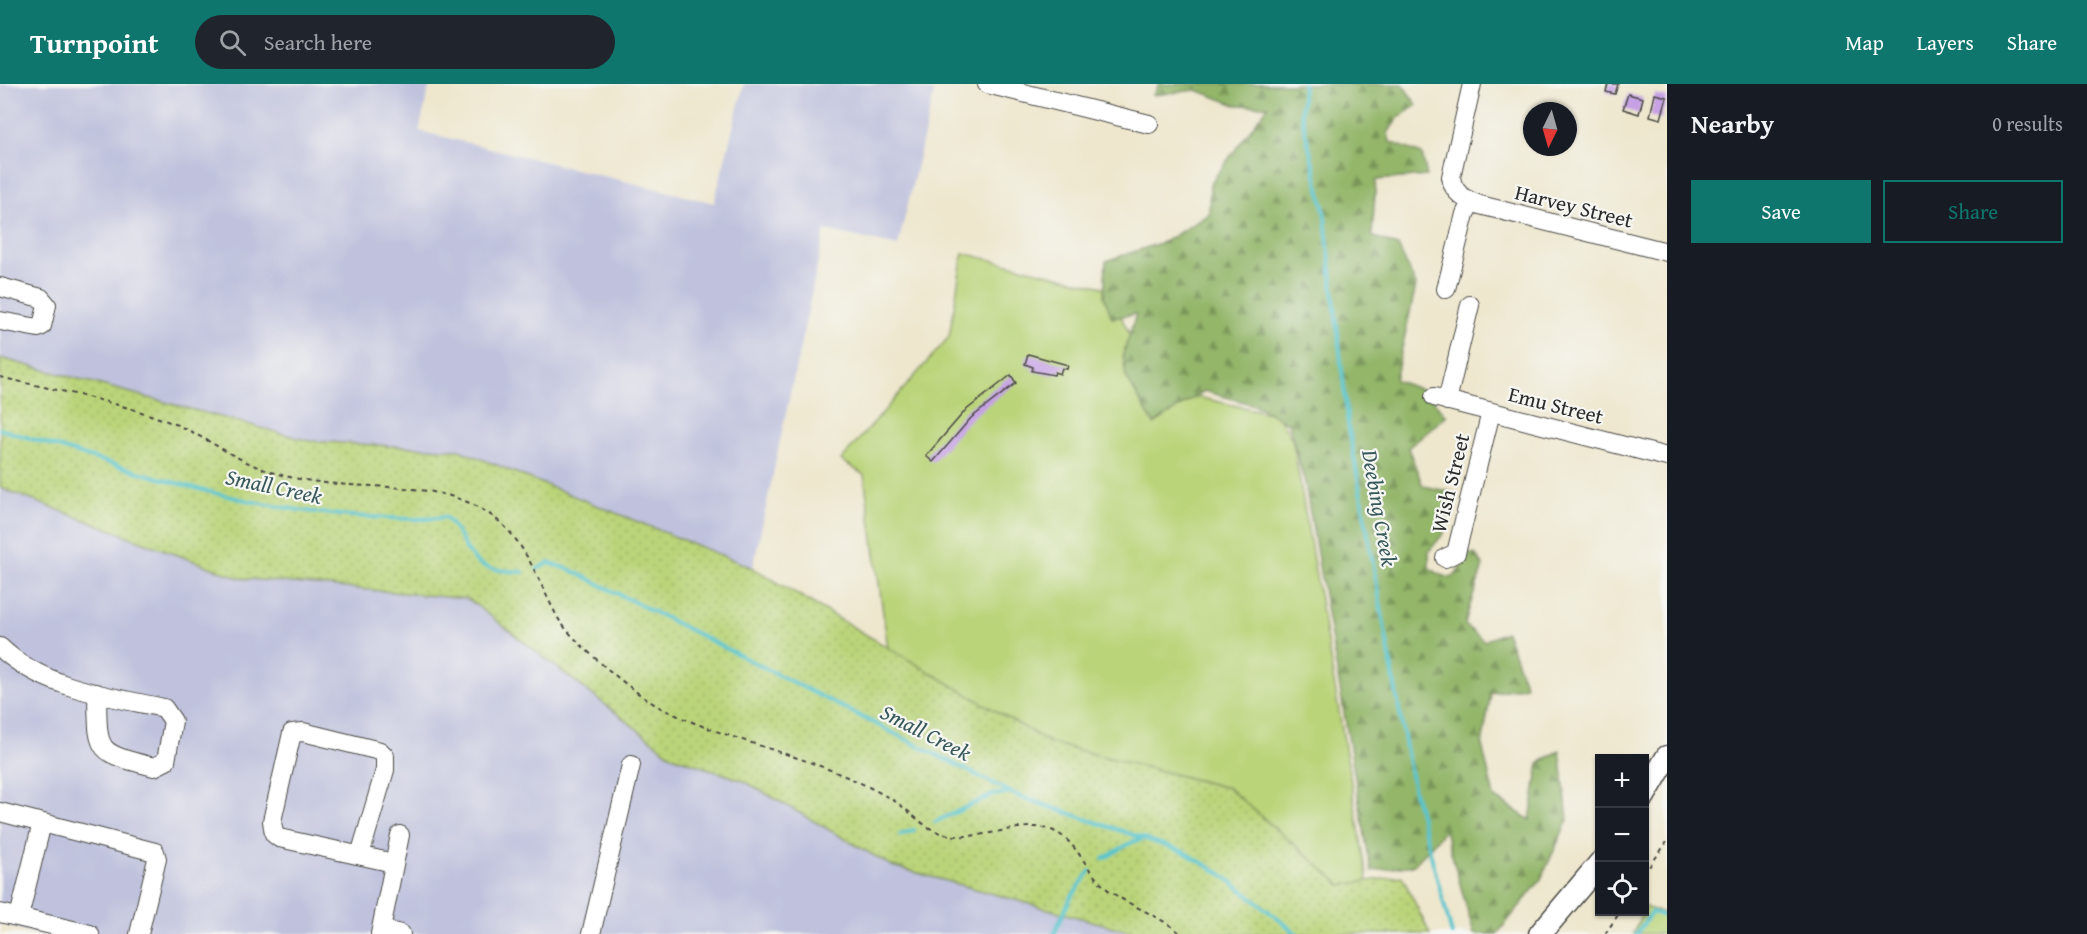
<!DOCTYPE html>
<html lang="en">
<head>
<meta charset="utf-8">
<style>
	body { margin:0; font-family:"Gentium Book Plus",serif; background:#20242c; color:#f1f3f6 }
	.controls { position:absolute; right:18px; bottom:18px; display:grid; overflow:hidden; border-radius:0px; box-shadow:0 2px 4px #0004 }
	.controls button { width:54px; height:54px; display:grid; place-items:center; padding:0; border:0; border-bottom:2px solid #363941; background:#171b24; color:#f1f3f6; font:30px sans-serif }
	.compass { position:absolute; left:1523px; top:18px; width:54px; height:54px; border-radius:50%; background:#171b24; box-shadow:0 2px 4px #0004; rotate:185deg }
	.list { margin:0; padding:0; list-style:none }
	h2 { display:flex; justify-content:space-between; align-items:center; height:78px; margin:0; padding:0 24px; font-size:26px }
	h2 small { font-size:20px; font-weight:400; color:#9ea1a6 }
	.actions { display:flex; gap:12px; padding:18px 24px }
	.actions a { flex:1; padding:14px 0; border:2px solid #0f766e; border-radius:0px; text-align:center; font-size:21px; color:#0f766e }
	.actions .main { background:#0f766e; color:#fff }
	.icon { flex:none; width:33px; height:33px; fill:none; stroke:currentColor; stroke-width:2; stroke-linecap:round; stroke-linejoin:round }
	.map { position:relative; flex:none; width:1667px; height:850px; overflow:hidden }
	header { display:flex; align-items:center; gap:36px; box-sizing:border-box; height:84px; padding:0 30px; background:#0f766e; color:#fff }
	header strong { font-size:28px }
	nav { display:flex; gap:33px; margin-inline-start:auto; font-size:21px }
	.search { width:420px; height:54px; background:#20242c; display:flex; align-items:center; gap:15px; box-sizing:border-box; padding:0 21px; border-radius:33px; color:#9ea1a6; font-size:22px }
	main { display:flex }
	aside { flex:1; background:#171b24 }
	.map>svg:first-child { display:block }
	.industrial { fill:#c0c2dd }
	.grass { fill:#bad479; stroke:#728052; stroke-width:1.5 }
	.forest { fill:url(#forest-firs); stroke:#5f704a; stroke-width:1.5 }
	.park { fill:url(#park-dots); stroke:#728052; stroke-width:1.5 }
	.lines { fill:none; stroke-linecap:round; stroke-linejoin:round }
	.stream { stroke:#58c5ce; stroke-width:4 }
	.building { fill:#c59fe4 }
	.minor-casing { stroke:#484743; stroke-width:20 }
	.major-casing { stroke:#484743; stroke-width:25 }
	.path { stroke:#484743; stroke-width:2; stroke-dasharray:4.5 4.5; stroke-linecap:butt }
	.minor { stroke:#fff; stroke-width:18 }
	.major { stroke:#fff; stroke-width:22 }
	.labels { text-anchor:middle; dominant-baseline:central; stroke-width:4.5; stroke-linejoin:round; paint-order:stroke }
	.street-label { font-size:21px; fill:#2b2b2b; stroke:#f6f6f2 }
	.water-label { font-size:22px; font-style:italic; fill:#38595c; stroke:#f6f6f2 }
</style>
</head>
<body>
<header>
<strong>Turnpoint</strong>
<div class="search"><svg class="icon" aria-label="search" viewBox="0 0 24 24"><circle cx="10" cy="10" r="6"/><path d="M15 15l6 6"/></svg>Search here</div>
<nav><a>Map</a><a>Layers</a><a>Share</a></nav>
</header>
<main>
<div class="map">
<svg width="1667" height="850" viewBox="0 0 1667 850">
	<defs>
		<pattern id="forest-firs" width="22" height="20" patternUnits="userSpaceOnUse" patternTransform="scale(1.5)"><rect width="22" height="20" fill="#93b669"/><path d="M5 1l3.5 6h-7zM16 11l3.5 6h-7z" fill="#789457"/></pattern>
		<pattern id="park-dots" width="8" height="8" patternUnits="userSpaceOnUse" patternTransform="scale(1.5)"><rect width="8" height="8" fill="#bad479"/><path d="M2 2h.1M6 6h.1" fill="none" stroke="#a0b669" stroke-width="1.8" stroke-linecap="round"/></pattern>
	</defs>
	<rect width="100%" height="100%" fill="#f6f6f2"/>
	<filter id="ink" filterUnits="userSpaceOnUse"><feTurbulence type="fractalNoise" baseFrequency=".0167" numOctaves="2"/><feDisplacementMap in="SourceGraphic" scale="12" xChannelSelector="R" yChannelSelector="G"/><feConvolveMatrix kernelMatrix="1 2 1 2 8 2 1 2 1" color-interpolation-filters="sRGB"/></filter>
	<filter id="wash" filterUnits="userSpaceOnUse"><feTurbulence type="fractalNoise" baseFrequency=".008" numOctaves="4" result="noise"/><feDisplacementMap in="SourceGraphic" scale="24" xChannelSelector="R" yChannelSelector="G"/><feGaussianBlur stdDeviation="1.35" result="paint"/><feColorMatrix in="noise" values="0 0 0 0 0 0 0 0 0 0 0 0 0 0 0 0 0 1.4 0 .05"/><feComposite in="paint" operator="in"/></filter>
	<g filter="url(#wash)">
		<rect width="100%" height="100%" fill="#eee7ce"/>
		<path class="industrial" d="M0 0H430L419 47 714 119 744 0H901L934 8 898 162 825 146 753 484 459 366 310 357 0 274Z
			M0 404 239 494 468 515 672 672 744 697 892 782 1139 850H38L0 840Z"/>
		<path class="grass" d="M963 169 1107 204 1156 304 1278 331 1293 357 1368 798 1341 801 1228 704 1050 659 888 565 864 391 841 376 949 253Z
			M1645 823 1667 830V850H1633Z"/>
		<path class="forest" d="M1159 0H1402L1417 21 1398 34 1388 49 1390 58 1422 70 1427 92 1376 96 1372 152 1398 162 1416 201 1395 296 1427 308 1446 332 1408 364 1423 402 1452 408 1444 449 1429 467V484C1457 502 1455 493 1466 470H1475L1483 481C1478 502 1468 521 1465 541L1484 557 1506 548 1526 602 1491 609 1482 661 1494 713 1530 736 1539 679 1560 666 1568 736 1540 797 1497 850H1474L1445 746 1414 781 1371 787 1305 399 1288 339 1255 321 1204 307 1154 340 1126 293 1123 271 1136 230 1112 234 1104 213 1106 177 1166 157 1209 130 1210 100 1268 22 1236 21 1196 6 1153 11Z"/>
		<path class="park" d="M0 274 310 357 459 366 753 484 1050 659 1228 704 1341 801 1402 792 1430 850H1139L892 782 744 697 672 672 468 515 239 494 0 404Z"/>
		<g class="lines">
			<path class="stream" d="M1303 0 1301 30 1324 125 1348 340 1414 708 1452 850
				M0 345C122 382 244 428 372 433 397 434 421 437 445 433 462 447 464 475 486 483 496 487 512 487 523 488
				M537 485 549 479 571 486 1018 712 1184 768 1223 791 1297 850
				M935 738 992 711 1008 709
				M900 751 914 746
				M1103 775 1132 758 1145 754
				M1054 850 1070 815 1090 787
				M1636 850 1652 828 1667 833"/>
		</g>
		<g id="blocks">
			<path class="building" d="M1608 0H1618L1615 10 1606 8Z
				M1628 10 1643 14 1639 30 1623 25Z
				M1655 10 1667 13 1661 35 1650 32Z
				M1028 270 1068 281 1067 285 1062 284 1060 290 1055 288 1054 291 1032 287 1033 283 1025 280Z
				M1011 291 1016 299 971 334 933 378 926 372 965 327Z"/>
		</g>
	</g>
	<g filter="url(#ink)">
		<use href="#blocks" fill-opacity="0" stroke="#484743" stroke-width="1.5"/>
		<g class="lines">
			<defs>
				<path id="minor" d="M987 0 1149 40
					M1472 0 1451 93C1453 110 1466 116 1480 121L1667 168
					M0 203 41 214 47 221 42 242 38 244 0 237
					M1446 205 1465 130 1471 118
					M1434 313 1667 373
					M1447 317 1470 221
					M1445 474 1456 469 1491 328
					M0 563C42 604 108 612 164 624L173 637 166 677 154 683C95 668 98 669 97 609
					M0 728 155 768 157 775 139 850
					M360 771 385 686V672L380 667 303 648 292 649 272 737 274 750 279 754 394 779
					M0 829 90 850
					M19 833 42 739
					M381 845 401 850
					M380 850 400 751
					M591 850 631 681"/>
				<path id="major" d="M1644 712 1667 673
					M1540 850 1600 779"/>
			</defs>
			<use href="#minor" class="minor-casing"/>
			<use href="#major" class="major-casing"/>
			<path class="path" d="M0 293C58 307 117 317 172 339 200 350 224 368 251 380 270 389 291 394 311 397 372 407 444 394 496 435 527 459 540 502 558 534 571 557 637 612 661 624 721 654 786 666 847 693 864 700 881 709 896 718 911 728 924 744 941 749 972 759 1005 742 1036 743 1075 745 1081 783 1106 804 1129 823 1159 830 1181 850
				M1644 790 1667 758
				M1605 850 1620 828"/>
			<use href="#minor" class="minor"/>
			<use href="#major" class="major"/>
		</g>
	</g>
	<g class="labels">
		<g class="street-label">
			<text transform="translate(1574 122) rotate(14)">Harvey Street</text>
			<text transform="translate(1556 321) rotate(14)">Emu Street</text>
			<text transform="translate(1450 399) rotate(-76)">Wish Street</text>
		</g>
		<g class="water-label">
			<text transform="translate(274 402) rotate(12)">Small Creek</text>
			<text transform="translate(1380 424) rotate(80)">Deebing Creek</text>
			<text transform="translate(926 648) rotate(27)">Small Creek</text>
		</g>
	</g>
</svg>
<div class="controls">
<button>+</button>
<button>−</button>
<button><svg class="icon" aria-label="locate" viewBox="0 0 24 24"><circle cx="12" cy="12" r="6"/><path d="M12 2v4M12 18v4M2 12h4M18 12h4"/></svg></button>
</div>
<svg class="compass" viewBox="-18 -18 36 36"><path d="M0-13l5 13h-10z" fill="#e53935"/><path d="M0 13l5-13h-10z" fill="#9ea1a6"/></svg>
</div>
<aside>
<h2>Nearby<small>0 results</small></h2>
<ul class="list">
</ul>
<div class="actions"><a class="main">Save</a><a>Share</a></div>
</aside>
</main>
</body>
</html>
